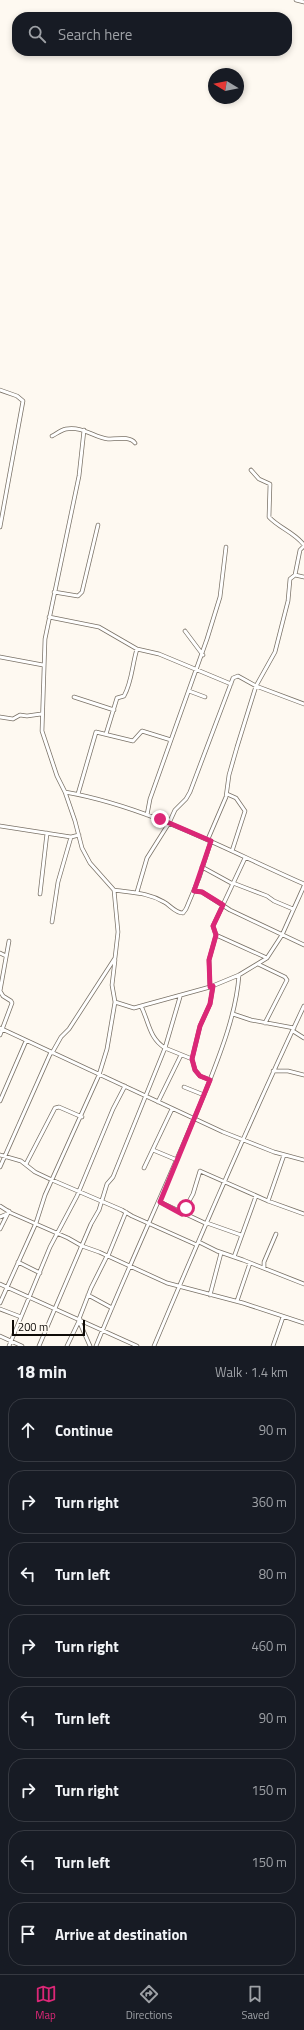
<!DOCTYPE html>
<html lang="en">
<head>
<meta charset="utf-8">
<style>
	body { margin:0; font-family:"Titillium Web",sans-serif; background:#20242c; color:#f1f3f6 }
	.compass { position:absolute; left:208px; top:68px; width:36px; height:36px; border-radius:50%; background:#171b24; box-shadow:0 2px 6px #0003; rotate:280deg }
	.scale { position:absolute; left:12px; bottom:10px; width:73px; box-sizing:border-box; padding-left:4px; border:2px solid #0e0b07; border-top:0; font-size:11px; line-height:14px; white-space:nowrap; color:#0e0b07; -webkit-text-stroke:3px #fef9f1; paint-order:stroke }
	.stop { position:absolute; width:12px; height:12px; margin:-9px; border:3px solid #db2777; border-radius:50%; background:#fff }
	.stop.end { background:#db2777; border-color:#fff; box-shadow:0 1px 4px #0008 }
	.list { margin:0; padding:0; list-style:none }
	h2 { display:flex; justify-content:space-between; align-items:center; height:52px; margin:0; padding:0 16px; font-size:17px }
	h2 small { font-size:13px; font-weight:400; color:#9ea1a6 }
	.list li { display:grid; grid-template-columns:26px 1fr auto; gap:12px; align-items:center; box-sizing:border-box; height:64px; margin:0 8px 8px; padding:0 8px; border:1px solid #363941; border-radius:16px }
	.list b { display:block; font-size:15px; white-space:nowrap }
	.list em { font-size:13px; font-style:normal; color:#9ea1a6 }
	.icon { flex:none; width:22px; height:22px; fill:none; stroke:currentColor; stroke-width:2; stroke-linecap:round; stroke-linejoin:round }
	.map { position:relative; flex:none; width:304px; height:1346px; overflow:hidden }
	.search { position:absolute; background:#171b24; box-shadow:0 2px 6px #0003; left:12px; right:12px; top:12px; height:44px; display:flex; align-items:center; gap:10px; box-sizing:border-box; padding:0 14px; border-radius:16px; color:#9ea1a6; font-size:15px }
	.sheet { height:628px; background:#171b24 }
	nav { display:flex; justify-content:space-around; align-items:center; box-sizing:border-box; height:56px; border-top:1px solid #363941; background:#171b24; font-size:11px; color:#9ea1a6 }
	nav a { display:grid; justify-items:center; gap:2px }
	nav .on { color:#db2777 }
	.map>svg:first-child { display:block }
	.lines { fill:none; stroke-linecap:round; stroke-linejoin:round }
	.minor-casing { stroke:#7a7267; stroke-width:4.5 }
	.minor { stroke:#fff; stroke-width:3 }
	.route { stroke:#db2777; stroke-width:5 }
</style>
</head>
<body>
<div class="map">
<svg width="304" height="1346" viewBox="0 0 304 1346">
	<rect width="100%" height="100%" fill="#fef9f1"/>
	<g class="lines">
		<defs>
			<path id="minor" d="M296 0 304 2
				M0 390 17 396 23 401 0 527
				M52 436C56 434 61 430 66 429 83 426 95 438 108 439 116 439 130 436 135 443
				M251 470 259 479 270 484 269 517C279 528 294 532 304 545
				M295 575 304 577
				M54 592 78 596 82 592 98 525
				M49 617 99 627 137 649 159 654 231 684
				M185 631 203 655
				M0 657 43 665
				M189 691 205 697
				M74 697 114 710
				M0 717 13 719 20 715 27 716 41 714
				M106 734 117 698 124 696C132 682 132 665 137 649
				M65 792C150 807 226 850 304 884
				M78 794 96 732 133 741 142 731 171 740
				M227 794 236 798 245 811 232 851
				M147 815 150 799 207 639 220 597 226 547
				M0 826 71 837 79 835
				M208 839 226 797 229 775 237 747 256 686 275 652 288 601 290 579 295 575 300 550 304 546
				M202 867 233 884
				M233 883 267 896 274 901 293 909
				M114 890C131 893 147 892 164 902 170 905 175 913 183 913L186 909 199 878 211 841
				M194 891 202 892 230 910 304 945
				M137 892 147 858 169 823 175 810 186 799 190 792 233 678 238 676 256 686 304 704
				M40 894 47 833
				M52 922 58 882 71 837
				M216 935 267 958
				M0 953 6 956
				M258 964 285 977 287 980 265 1023
				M210 987 209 960 216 935 213 926 245 858
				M180 997 165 1048 192 1059
				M141 1006 210 987 239 975 267 958 282 935 304 886
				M233 1014 251 1020 294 1028
				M0 1028 223 1132 274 1152 304 1160
				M293 1031 304 1038
				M0 1035 12 1003 11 1001 3 996 0 991 9 941
				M52 1053 61 1037 69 1029 115 958 118 932 114 890 90 863 82 848 75 821 65 792 57 776 42 731 45 639 79 476 84 430
				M273 1071H288L304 1075
				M210 1080 200 1076 195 1070 192 1059 200 1026 210 1004 213 986
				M184 1087 204 1095
				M0 1101 26 1041
				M158 1102 181 1055
				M153 1150 177 1160
				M0 1155 21 1161 35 1172 52 1180 122 1210 132 1216 197 1245
				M26 1164 55 1108 59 1107 82 1117
				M0 1167 51 1052
				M144 1168 172 1109
				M268 1201 284 1155
				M160 1202 207 1224
				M0 1206 11 1213 68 1238 82 1246 99 1252 167 1283 243 1303 304 1323
				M182 1214 193 1194 200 1171 268 1201 304 1214
				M0 1217 7 1214
				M207 1223 241 1235
				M0 1229 9 1211
				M199 1242 217 1251 243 1260 304 1284
				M108 1256 126 1212
				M234 1257 256 1196
				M18 1262 40 1273
				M264 1268V1262L276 1234
				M0 1284 137 1346
				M88 1295 112 1308
				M210 1295 221 1253
				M237 1301 250 1263
				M0 1303 36 1223 45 1195 99 1075 107 1049 115 1002
				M0 1309 21 1317
				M79 1319 91 1288 107 1256
				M79 1321 90 1346
				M0 1336 22 1346
				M9 1346 50 1247 77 1196 113 1109 125 1086
				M39 1346 91 1224 99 1210 107 1184 113 1177 165 1048C149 1038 149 1022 141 1006L134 1008 115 1002 112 985 115 960
				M67 1346 80 1319
				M96 1346C131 1260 171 1176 206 1090 220 1054 236 1015 239 975
				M154 1346C202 1232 251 1118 304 1006
				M273 1346 283 1317"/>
		</defs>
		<use href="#minor" class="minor-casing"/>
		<use href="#minor" class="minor"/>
	</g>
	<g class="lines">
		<path class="route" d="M160 819 211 841 194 891 202 892 223 905 213 926 216 935 209 960 210 987 213 986 210 1004 200 1026 192 1059 195 1070 200 1076 210 1080 160 1202 182 1214 186 1208"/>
	</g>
</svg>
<svg class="compass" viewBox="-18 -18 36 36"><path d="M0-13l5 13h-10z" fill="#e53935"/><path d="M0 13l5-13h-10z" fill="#9ea1a6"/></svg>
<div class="scale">200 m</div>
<div class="stop" style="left:186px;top:1208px"></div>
<div class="stop end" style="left:160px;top:819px"></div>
<div class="search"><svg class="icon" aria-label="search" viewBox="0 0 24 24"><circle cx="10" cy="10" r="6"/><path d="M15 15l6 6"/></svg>Search here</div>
</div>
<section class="sheet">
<h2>18 min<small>Walk · 1.4 km</small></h2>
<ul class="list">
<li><svg class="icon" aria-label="ahead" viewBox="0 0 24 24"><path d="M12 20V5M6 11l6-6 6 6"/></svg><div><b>Continue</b></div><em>90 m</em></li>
<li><svg class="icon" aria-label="right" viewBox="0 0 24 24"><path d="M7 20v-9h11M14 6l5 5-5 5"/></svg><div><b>Turn right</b></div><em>360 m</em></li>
<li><svg class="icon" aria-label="left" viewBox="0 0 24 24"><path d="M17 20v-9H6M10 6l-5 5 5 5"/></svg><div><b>Turn left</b></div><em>80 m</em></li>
<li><svg class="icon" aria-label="right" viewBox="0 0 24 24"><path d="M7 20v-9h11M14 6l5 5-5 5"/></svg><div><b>Turn right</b></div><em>460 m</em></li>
<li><svg class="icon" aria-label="left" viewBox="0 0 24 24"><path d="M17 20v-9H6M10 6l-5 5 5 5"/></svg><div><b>Turn left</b></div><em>90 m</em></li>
<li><svg class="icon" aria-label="right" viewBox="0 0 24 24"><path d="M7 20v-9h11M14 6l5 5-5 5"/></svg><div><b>Turn right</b></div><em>150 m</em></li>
<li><svg class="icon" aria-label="left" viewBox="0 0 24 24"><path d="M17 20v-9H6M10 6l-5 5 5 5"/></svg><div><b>Turn left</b></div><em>150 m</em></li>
<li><svg class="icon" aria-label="arrive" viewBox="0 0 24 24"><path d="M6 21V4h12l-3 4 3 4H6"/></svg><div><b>Arrive at destination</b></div></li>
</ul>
</section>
<nav>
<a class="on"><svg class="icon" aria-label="map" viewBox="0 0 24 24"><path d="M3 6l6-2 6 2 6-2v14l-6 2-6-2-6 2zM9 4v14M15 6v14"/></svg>Map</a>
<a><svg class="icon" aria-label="directions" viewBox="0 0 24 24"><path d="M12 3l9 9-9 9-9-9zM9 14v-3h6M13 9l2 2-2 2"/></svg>Directions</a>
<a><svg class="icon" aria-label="saved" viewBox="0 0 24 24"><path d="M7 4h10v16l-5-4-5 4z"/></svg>Saved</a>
</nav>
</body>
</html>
